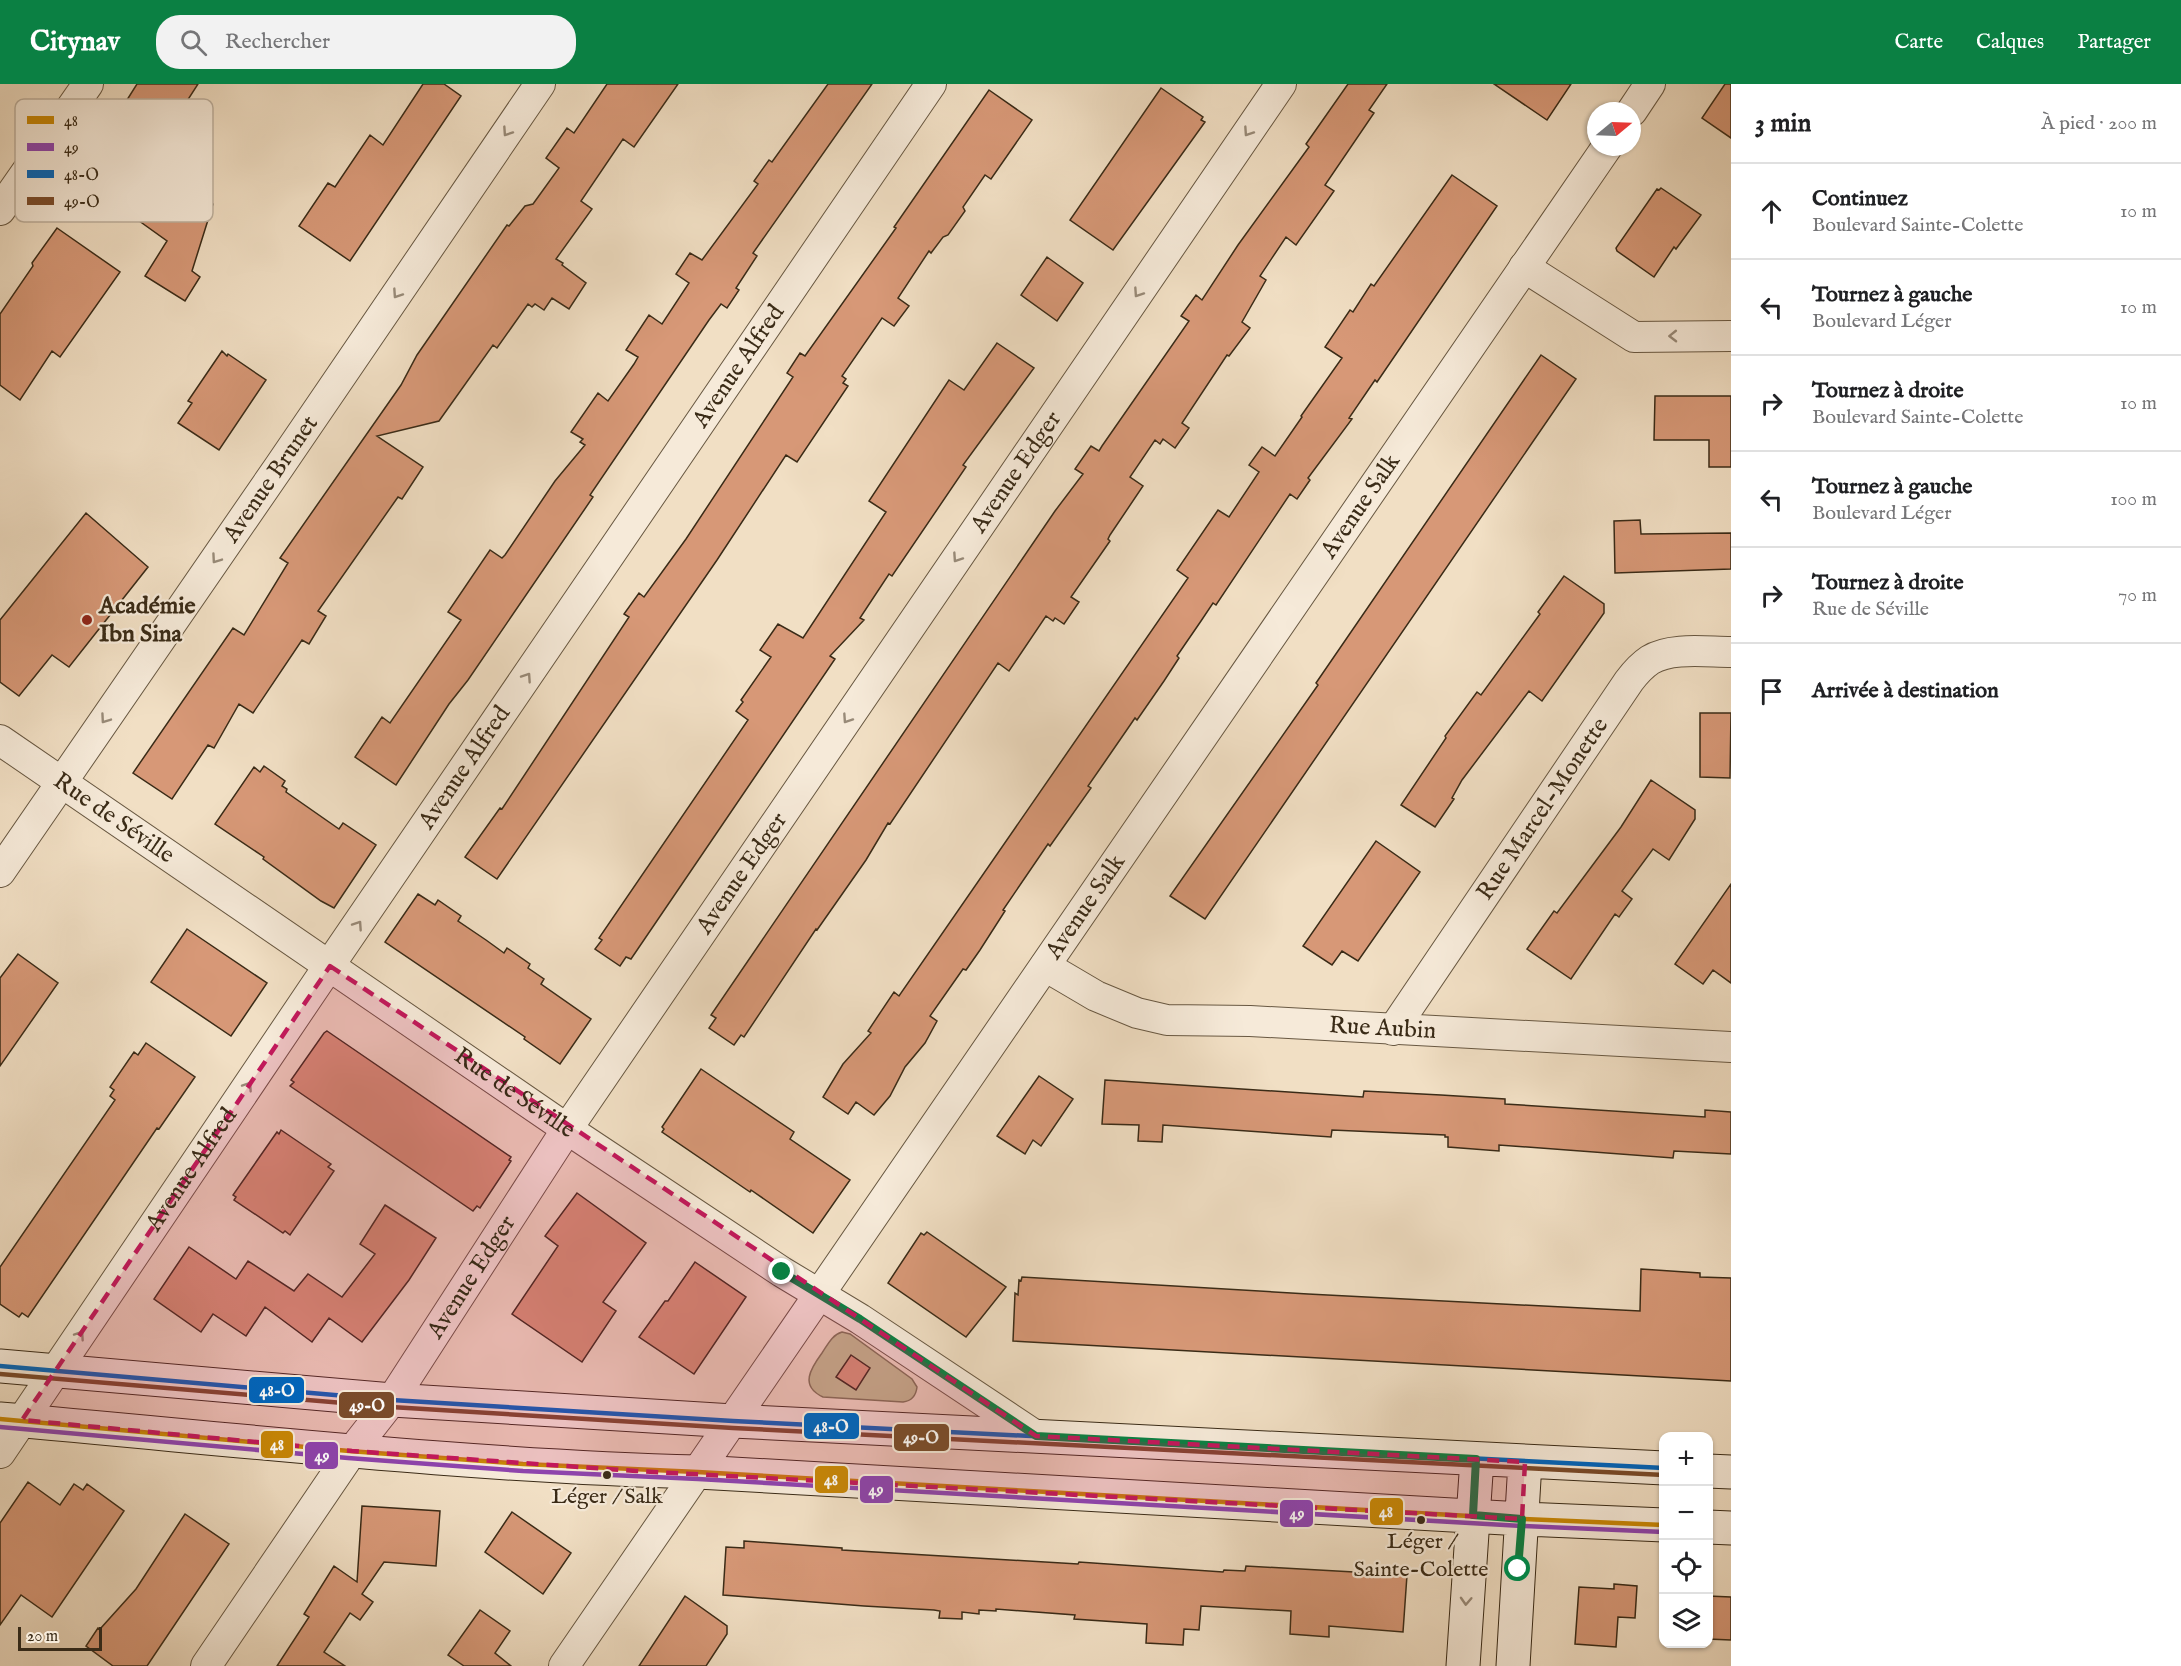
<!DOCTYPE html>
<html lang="fr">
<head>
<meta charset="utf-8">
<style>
	body { margin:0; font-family:"IM FELL English",serif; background:#f2f2f2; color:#202124 }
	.controls { position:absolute; right:18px; bottom:18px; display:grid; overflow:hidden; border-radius:12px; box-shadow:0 2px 4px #0004 }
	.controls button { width:54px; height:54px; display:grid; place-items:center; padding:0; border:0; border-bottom:2px solid #e0e0e0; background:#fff; color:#202124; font:30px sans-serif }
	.compass { position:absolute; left:1587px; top:18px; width:54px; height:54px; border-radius:50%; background:#fff; box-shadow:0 2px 4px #0004; rotate:71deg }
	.scale { position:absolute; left:18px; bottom:15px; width:84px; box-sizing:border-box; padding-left:6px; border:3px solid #3a2b17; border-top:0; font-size:16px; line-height:21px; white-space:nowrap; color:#3a2b17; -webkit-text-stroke:4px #f6ead9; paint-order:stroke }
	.stop { position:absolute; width:18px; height:18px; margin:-14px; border:4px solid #0b8043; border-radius:50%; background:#fff }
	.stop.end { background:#0b8043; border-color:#fff; box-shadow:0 2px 6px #0008 }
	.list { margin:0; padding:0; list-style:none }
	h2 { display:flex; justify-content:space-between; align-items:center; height:78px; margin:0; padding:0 24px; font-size:26px }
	h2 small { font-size:20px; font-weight:400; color:#757577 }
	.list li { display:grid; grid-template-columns:39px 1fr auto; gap:18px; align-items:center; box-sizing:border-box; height:96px; padding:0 24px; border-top:2px solid #e0e0e0 }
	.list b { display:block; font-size:22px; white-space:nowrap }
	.list p { margin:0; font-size:20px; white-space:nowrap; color:#757577 }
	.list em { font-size:20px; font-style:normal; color:#757577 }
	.icon { flex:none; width:33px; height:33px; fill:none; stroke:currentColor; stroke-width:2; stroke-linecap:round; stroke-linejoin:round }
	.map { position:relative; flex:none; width:1731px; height:1582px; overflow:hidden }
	header { display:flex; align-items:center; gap:36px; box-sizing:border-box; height:84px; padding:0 30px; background:#0b8043; color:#fff }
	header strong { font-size:28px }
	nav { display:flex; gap:33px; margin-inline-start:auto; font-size:21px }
	.search { width:420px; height:54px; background:#f2f2f2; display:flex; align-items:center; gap:15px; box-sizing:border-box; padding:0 21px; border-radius:24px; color:#757577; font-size:22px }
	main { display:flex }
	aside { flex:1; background:#fff }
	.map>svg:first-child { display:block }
	.green { fill:#c2c08f; stroke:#7e7653; stroke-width:1.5 }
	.building { fill:#d79877; stroke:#3a2b17; stroke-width:1.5 }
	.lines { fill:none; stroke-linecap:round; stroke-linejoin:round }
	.street-casing { stroke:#685842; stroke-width:32 }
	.secondary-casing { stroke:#3a2b17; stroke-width:35 }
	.street { stroke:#f6ead9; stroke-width:30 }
	.secondary { stroke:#f6ead9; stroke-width:33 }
	.bus-1-casing { stroke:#f6ead9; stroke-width:9 }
	.bus-2-casing { stroke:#f6ead9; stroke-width:9 }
	.bus-3-casing { stroke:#f6ead9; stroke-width:9 }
	.bus-4-casing { stroke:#f6ead9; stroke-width:9 }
	.bus-1 { stroke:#c88706; stroke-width:4.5 }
	.bus-2 { stroke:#8e44ad; stroke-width:4.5 }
	.bus-3 { stroke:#0065bd; stroke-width:4.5 }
	.bus-4 { stroke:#7a4b2a; stroke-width:4.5 }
	.oneway { stroke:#988a78 }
	.route { stroke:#0b8043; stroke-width:8 }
	.marked { fill:#c2185b; fill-opacity:0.2; stroke:#c2185b; stroke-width:4.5; stroke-dasharray:12 8; stroke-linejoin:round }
	.poi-dot { fill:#8f2418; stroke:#f6ead9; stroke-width:2 }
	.bus-dot { fill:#3a2b17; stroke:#f6ead9; stroke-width:2 }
	.labels { text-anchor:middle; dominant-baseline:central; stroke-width:4.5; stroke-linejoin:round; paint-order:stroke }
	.bus-label { font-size:22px; fill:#3a2b17; stroke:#f6ead9 }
	.street-label { font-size:24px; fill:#3a2b17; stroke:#f6ead9 }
	.poi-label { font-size:24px; font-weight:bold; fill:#3a2b17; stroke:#f6ead9; text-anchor:start }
	.key { fill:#f6ead9; stroke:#beb19f; stroke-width:1.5 }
	.key-label { font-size:16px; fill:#3a2b17 }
	.line-badge { stroke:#f6ead9; stroke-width:2 }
	.badge-label { font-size:16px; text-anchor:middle; font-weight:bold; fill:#fff }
</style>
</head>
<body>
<header>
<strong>Citynav</strong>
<div class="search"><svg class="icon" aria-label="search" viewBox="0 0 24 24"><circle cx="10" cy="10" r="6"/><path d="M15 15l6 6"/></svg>Rechercher</div>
<nav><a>Carte</a><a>Calques</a><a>Partager</a></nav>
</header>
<main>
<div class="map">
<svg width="1731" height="1582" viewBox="0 0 1731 1582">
	<rect width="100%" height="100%" fill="#f1dfc4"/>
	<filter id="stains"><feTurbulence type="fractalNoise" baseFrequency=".00333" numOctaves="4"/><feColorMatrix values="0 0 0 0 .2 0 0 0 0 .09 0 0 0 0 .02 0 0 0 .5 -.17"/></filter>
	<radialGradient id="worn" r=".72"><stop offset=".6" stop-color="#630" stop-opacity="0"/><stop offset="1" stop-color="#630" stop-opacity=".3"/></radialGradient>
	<path class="green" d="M842 1248 850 1250 912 1295 917 1303C916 1312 911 1317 903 1318L823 1313C799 1302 811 1284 822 1269 828 1260 832 1251 842 1248Z"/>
	<path class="building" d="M137 0H198L171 42 168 40 136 88 177 117 186 103 213 120 192 187 200 193 185 217 145 192 167 157 128 129 125 134 78 100 113 49 108 46Z
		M423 0H444L461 12 350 177 299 142 328 99 335 103 370 51 383 61Z
		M607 0H678L634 63 623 55 581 117 592 125 556 175 563 179 562 181 586 199 569 225 552 214 544 226 535 220 532 223 528 220 497 264 493 261 439 337 377 352 423 383 402 415 398 413 318 527 326 532 309 560 302 556 253 629 239 620 214 664 208 661 172 715 133 689 233 544 244 551 288 479 280 474 401 301 417 271 507 141 509 142 525 122 533 120 559 84 546 74 567 44 574 49Z
		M828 0H872L753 169 757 172 736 204 739 206 727 224 721 220 709 236 590 411 593 413 468 596 449 620 396 701 355 673 382 633 390 639 461 536 448 528 490 466 502 474 505 471 555 397 585 361 580 358 583 355 571 348 598 309 608 317 634 280 638 273 626 266 649 231 662 240 689 199 676 190 690 169 702 176 758 100 754 97 769 76 772 78Z
		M1348 0H1387L1369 26 1374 29 1325 101 1334 107 1296 161 1286 153 1260 192 1266 196 1242 238 1250 244 1229 272 1227 271 1182 339 1189 344 1175 364 1163 355 1160 360 1155 356 1130 393 1143 402 1110 451 1108 455 1110 457 1071 513 1079 518 1064 540 1055 534 1053 537 1046 532 1009 587 998 579 890 740 888 739 866 776 817 846 816 845 744 953 741 951 734 961 709 944 716 934 711 931 1055 427 1083 390 1075 385 1091 362 1099 367 1102 362 1189 237 1181 232 1196 211 1202 216 1238 161 1309 63 1306 60Z
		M1494 0H1571L1547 36Z
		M1725 0H1731V54L1702 34Z
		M1161 4 1203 33 1201 36 1205 38 1113 166 1070 136Z
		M989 6 1032 36 991 95 985 91 963 123 965 127 948 151 943 153 931 169 929 167 898 214 909 222 894 242 882 234 842 292 846 295 843 299 848 302 797 378 786 371 717 476 497 795 465 773 500 724 502 725 629 533 624 530 639 509 644 513 686 455 793 293 787 289 800 269 805 272 896 144 894 143Z
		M1452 91 1497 122 1377 298 1375 296 1349 334 1352 335 1308 394 1310 396 1297 415 1290 410 1216 521 1213 519 1201 537 1177 572 1179 574 1164 597 1137 636 1135 634 1104 679 1088 702 1091 704 1050 762 1048 760 1003 826 1005 827 980 866 966 886 963 885 930 932 937 937 925 959 905 983 890 1012 874 1031 856 1018 848 1030 823 1013 843 980 871 949 868 947 894 908 899 912 1188 494 1177 486 1218 426 1229 433 1259 388 1249 381 1262 363 1275 372 1302 333 1301 332 1342 274 1325 263 1350 226 1353 228 1371 200 1374 202Z
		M1661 104 1701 131 1676 165 1674 163 1654 193 1617 167 1616 164 1657 105 1659 106Z
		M57 144 120 188 60 273 52 267 20 316 0 301V230L33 182 32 179Z
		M1047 173 1083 199 1057 237 1021 211Z
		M997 259 1034 284 963 381 966 383 892 492 889 490 860 534 864 536 830 572 835 575 631 875 626 873 620 882 595 865 602 856 599 854 748 636 736 627 743 618 741 616 771 573 760 566 778 540 803 554 886 428 869 417 949 296 964 306Z
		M222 267 227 272 228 270 266 296 219 366 178 339 192 319 188 317Z
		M1541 271 1576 295 1205 835 1170 812 1318 601 1316 599Z
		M1655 312H1731V383H1709V356H1654Z
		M86 429 148 483 69 583 52 571 19 612 0 598V536Z
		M1640 436 1641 450 1731 449V485L1615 489 1614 437Z
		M1564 492 1604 520V529L1542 617 1529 607 1462 696 1452 714 1454 715 1435 743 1401 721 1446 654 1445 652 1477 608 1481 611 1540 530 1538 528Z
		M1700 629H1731L1730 694 1700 693Z
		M264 682 285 697 282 702 287 705 286 708 339 745 343 739 376 761 334 824 321 817 263 775 264 773 215 740 254 683 260 688Z
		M1651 696 1695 726V735L1669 776 1653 765 1622 807 1632 815 1619 833 1615 830 1571 895 1527 865 1554 827 1557 829 1621 743Z
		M1376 757 1420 788 1358 877 1342 867 1332 881 1303 862Z
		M1731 800V899L1713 886 1703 900 1675 880Z
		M418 810 435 821 438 816 461 832 458 837 486 856 504 869 507 864 530 880 528 884 544 895 541 900 591 935 560 980 524 955 525 953 385 858Z
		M187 845 267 899 231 952 151 898Z
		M18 870 58 899 0 982V894Z
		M327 947 511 1073 509 1076 511 1077 480 1124 477 1122 473 1127 290 1002 294 998 291 996 324 949Z
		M146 959 195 993 159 1045 157 1044 28 1233 22 1229 19 1233 0 1220V1183L115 1016 110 1012 114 1006 110 1003 134 968 138 971Z
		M701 985 794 1048 790 1055 850 1096 813 1149 751 1106 750 1108 662 1048 664 1045 662 1043Z
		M1039 992 1073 1015 1041 1062 1033 1056 1025 1070 997 1052Z
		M1105 996 1363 1013 1364 1007 1441 1011 1505 1015V1020L1705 1033V1026L1731 1028V1070L1674 1067 1673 1074 1499 1061V1067L1448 1063V1053H1445V1051L1332 1046 1331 1053 1163 1041 1162 1058 1138 1057 1139 1041 1102 1040Z
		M281 1046 331 1080 328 1083 334 1087 290 1151 285 1147 283 1149 234 1116 236 1113 233 1111 277 1048 279 1050Z
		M577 1109 646 1159 603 1218 616 1227 582 1278 512 1230 558 1162 545 1152Z
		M385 1121 436 1154 409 1196 362 1258 329 1234 312 1258 265 1223 246 1252 213 1230 201 1248 154 1215 189 1163 236 1195 248 1177 294 1207 308 1190 342 1213 375 1170 360 1160Z
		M927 1148 1006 1203 966 1253 888 1199 921 1149 924 1151Z
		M695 1178 746 1213 694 1290 639 1253 665 1217H668Z
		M1641 1185 1700 1189V1193L1731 1194V1297L1013 1257 1015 1209 1018 1211 1019 1196 1021 1197 1022 1193 1308 1210 1640 1227Z
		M851 1271 870 1284 856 1306 836 1293Z
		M28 1398 60 1421 74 1400 83 1406 87 1400 124 1427 52 1533 21 1511 0 1541V1439Z
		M362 1422 440 1427 436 1482 384 1478 362 1510 373 1518 360 1536 350 1529 324 1568 345 1582H277L309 1533 304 1530 334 1482 357 1498Z
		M512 1428 571 1469 543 1510 485 1468Z
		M185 1430 229 1460 147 1582H113L86 1562 98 1544 100 1545 136 1505Z
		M744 1457 842 1464V1466L1078 1480 1079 1478 1223 1488 1224 1486 1245 1487 1246 1482 1407 1491 1403 1548 1329 1542V1553L1290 1550 1291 1527 1201 1522 1199 1546 1184 1545 1183 1561 1146 1559 1147 1540 1074 1535 1075 1531 996 1525V1527L979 1526V1530L962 1528V1535L939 1534 940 1527 934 1526 864 1522 723 1511 726 1463 744 1464Z
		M1614 1500 1637 1502 1635 1534 1618 1533 1616 1563 1575 1560 1579 1503 1614 1505Z
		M685 1512 727 1542V1550L706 1582H639Z
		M1708 1512 1731 1513V1556L1708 1555Z
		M480 1526 510 1547 495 1569 511 1582H464L448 1571Z"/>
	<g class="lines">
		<defs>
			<g id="street">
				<path d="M1632 27 1650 0"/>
				<path d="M0 126 88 0"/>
				<path d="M1524 183 1634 253 1731 252"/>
				<path id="s1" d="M0 656 567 1045 782 1188 860 1235 1036 1352"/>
				<path id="s2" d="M0 788 279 383 540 0"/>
				<path id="s3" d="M1045 882 1096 912 1137 929 1167 936 1250 937 1731 963"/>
				<path id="s4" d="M1393 946 1629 597C1635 589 1641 582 1650 576 1671 563 1706 568 1731 568"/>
				<path id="s5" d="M0 1369 318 898 931 0"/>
				<path id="s6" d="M206 1582 352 1367 392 1316 567 1045 1281 0"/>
				<path id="s7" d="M564 1582 1607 63"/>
			</g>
			<path id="secondary" d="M0 1282 392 1316 733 1337 1664 1384
				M0 1335C232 1355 465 1382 698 1388L1522 1435 1664 1441
				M1708 1387 1731 1388
				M1708 1443 1731 1444
				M1463 1582 1477 1375
				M1513 1582 1525 1378"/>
		</defs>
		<use href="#street" class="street-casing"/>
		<use href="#secondary" class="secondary-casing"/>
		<use href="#street" class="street"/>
		<use href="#secondary" class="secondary"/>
		<defs>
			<path id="bus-1" d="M0 1335 349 1367 523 1380 698 1388 1522 1435 1664 1441"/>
			<path id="bus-2" d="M0 1343 348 1374 523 1387 698 1395 1522 1442 1664 1448"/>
			<path id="bus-3" d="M0 1282 392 1316 733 1337 1664 1384"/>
			<path id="bus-4" d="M0 1290 391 1323 733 1344 1664 1391"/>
		</defs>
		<use href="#bus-1" class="bus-1-casing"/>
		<use href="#bus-2" class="bus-2-casing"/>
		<use href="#bus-3" class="bus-3-casing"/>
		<use href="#bus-4" class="bus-4-casing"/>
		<use href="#bus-1" class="bus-1"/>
		<use href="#bus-2" class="bus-2"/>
		<use href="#bus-3" class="bus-3"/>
		<use href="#bus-4" class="bus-4"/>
	</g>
	<defs><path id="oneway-chevron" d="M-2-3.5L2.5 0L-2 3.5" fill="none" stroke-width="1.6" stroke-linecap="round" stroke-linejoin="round" transform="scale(1.5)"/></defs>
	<g class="oneway">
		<use href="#oneway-chevron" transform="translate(507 48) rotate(124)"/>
		<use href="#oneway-chevron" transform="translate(1248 48) rotate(124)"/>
		<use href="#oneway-chevron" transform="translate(1138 209) rotate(124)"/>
		<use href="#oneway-chevron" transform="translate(397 210) rotate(124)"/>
		<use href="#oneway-chevron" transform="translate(1673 252) rotate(179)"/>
		<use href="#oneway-chevron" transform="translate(957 474) rotate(124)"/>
		<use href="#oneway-chevron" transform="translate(216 475) rotate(125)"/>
		<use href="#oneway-chevron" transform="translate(527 593) rotate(-56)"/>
		<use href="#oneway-chevron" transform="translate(105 635) rotate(125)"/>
		<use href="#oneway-chevron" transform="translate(847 635) rotate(124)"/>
		<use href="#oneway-chevron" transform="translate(358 841) rotate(-56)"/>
		<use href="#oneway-chevron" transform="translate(248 1002) rotate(-56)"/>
		<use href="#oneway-chevron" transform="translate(80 1251) rotate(-56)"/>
		<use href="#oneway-chevron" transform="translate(1466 1517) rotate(93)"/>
	</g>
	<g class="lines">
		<path class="route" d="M782 1188 860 1235 1036 1352 1476 1375 1473 1431 1522 1435 1518 1485"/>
	</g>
	<path class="marked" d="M330 882 1036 1352 1525 1378 1522 1435 636 1387 352 1367 22 1336Z"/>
	<circle class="poi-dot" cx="87" cy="536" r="6"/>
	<g class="bus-dot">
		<circle cx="607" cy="1391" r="5"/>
		<circle cx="1421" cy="1436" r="5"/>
	</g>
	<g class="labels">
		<g class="bus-label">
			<text x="607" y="1413">Léger / Salk</text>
			<text x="1421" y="1458">Léger /<tspan x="1421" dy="28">Sainte-Colette</tspan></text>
		</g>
		<g class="street-label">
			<text stroke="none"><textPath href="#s5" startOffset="1314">Avenue Alfred</textPath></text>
			<text stroke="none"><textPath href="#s6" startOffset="1443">Avenue Edger</textPath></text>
			<text stroke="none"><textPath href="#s2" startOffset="477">Avenue Brunet</textPath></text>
			<text stroke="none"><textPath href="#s7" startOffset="1407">Avenue Salk</textPath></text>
			<text stroke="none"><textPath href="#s5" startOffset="828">Avenue Alfred</textPath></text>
			<text stroke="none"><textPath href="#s4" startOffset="267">Rue Marcel-Monette</textPath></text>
			<text stroke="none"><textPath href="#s1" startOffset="138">Rue de Séville</textPath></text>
			<text stroke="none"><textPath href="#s6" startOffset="957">Avenue Edger</textPath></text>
			<text stroke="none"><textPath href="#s7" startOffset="921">Avenue Salk</textPath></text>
			<text stroke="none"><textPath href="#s3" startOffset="350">Rue Aubin</textPath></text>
			<text stroke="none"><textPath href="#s1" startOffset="624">Rue de Séville</textPath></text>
			<text stroke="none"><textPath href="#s5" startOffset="342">Avenue Alfred</textPath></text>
			<text stroke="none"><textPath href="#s6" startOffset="471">Avenue Edger</textPath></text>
		</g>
		<g class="poi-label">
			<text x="99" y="522">Académie<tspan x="99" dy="28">Ibn Sina</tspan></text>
		</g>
	</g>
	<rect x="15" y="15" width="198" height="123" rx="9" class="key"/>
	<rect x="27" y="32" width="27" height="8" fill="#c88706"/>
	<rect x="27" y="59" width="27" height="8" fill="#8e44ad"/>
	<rect x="27" y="86" width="27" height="8" fill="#0065bd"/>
	<rect x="27" y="113" width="27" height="8" fill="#7a4b2a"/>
	<g class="key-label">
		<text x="64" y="42">48</text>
		<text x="64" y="69">49</text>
		<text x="64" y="96">48-O</text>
		<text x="64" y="123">49-O</text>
	</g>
	<g class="line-badge">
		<rect x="248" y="1292" width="57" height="28" rx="6" fill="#0065bd"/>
		<rect x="338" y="1307" width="57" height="28" rx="6" fill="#7a4b2a"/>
		<rect x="803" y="1328" width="57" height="28" rx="6" fill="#0065bd"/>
		<rect x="893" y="1339" width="57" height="29" rx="6" fill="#7a4b2a"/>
		<rect x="260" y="1346" width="34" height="29" rx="6" fill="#c88706"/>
		<rect x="304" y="1357" width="35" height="29" rx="6" fill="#8e44ad"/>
		<rect x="814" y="1381" width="35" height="29" rx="6" fill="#c88706"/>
		<rect x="859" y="1391" width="35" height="29" rx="6" fill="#8e44ad"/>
		<rect x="1369" y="1413" width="35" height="29" rx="6" fill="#c88706"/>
		<rect x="1279" y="1415" width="35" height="29" rx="6" fill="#8e44ad"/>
	</g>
	<g class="badge-label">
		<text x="277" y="1312">48-O</text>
		<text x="367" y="1327">49-O</text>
		<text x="831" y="1348">48-O</text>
		<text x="921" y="1359">49-O</text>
		<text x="277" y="1366">48</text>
		<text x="322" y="1377">49</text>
		<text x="831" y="1401">48</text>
		<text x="876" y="1411">49</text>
		<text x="1386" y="1433">48</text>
		<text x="1297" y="1435">49</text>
	</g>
	<rect width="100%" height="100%" filter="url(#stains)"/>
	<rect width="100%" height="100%" fill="url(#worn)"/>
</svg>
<div class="controls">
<button>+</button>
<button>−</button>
<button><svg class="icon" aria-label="locate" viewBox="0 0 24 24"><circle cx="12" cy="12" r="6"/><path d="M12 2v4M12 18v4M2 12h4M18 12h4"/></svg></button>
<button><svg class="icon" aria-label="layers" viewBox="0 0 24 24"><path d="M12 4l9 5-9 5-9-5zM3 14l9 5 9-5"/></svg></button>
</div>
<svg class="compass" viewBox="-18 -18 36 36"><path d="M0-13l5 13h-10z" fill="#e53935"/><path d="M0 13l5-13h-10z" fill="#757577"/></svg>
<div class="scale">20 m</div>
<div class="stop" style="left:1518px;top:1485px"></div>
<div class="stop end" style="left:782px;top:1188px"></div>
</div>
<aside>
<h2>3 min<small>À pied · 200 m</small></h2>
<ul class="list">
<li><svg class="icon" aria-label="ahead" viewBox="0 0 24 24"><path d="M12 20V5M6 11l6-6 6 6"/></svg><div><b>Continuez</b><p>Boulevard Sainte-Colette</p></div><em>10 m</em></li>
<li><svg class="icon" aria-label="left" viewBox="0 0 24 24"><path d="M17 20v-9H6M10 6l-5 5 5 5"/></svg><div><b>Tournez à gauche</b><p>Boulevard Léger</p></div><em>10 m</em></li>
<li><svg class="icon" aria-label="right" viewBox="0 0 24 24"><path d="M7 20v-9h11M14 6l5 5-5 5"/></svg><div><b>Tournez à droite</b><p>Boulevard Sainte-Colette</p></div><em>10 m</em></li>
<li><svg class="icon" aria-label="left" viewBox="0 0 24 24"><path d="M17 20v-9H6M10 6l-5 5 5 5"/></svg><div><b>Tournez à gauche</b><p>Boulevard Léger</p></div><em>100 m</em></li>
<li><svg class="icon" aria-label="right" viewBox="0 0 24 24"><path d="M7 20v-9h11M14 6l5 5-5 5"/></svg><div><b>Tournez à droite</b><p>Rue de Séville</p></div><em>70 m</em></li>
<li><svg class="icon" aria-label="arrive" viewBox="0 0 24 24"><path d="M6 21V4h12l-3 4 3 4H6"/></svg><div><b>Arrivée à destination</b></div></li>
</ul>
</aside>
</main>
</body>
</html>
